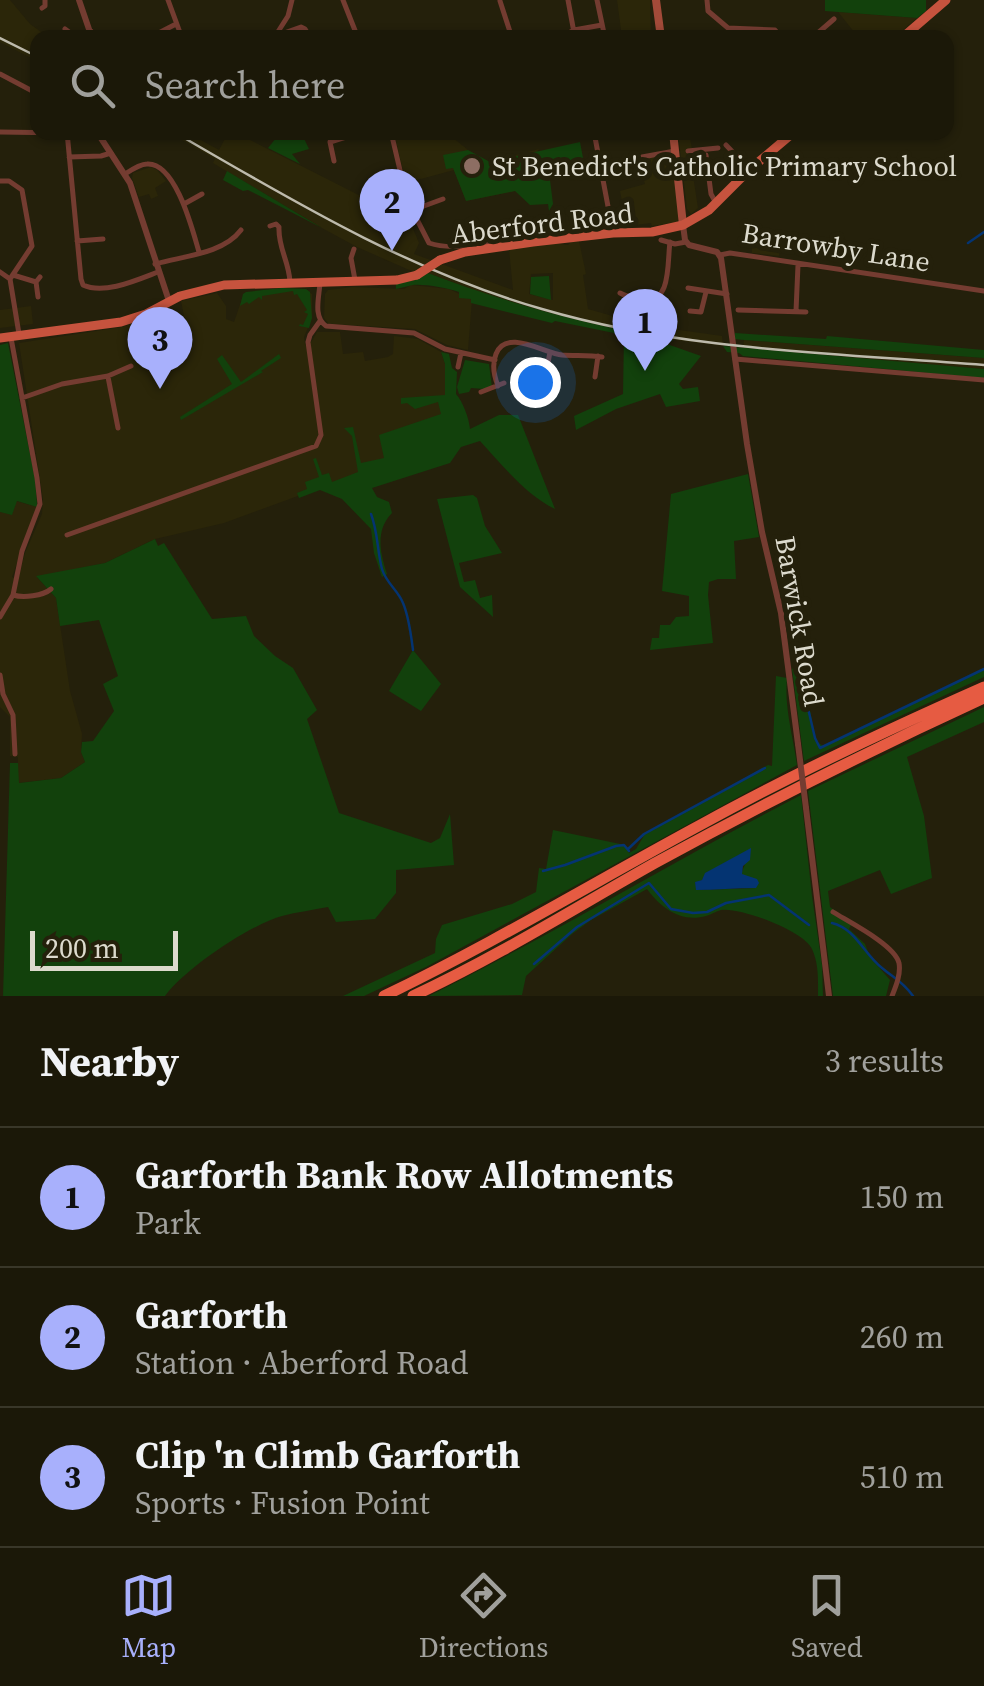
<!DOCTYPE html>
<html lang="en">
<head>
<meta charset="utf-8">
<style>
	body { margin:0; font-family:"Source Serif 4",serif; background:#242112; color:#f1f3f6 }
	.scale { position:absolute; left:30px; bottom:25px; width:148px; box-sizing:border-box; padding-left:10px; border:5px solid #dcdacd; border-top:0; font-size:28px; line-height:35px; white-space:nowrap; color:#dcdacd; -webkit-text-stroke:8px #24200b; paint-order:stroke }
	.you { position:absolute; left:535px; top:382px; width:35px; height:35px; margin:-25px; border:8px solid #fff; border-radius:50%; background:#1a73e8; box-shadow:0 0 0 15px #1a73e833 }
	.badge { display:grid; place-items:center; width:65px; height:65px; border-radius:50%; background:#a8b0fc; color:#111; font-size:32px; font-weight:700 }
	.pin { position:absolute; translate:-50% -82px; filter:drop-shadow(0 2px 5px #0008) }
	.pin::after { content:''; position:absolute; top:52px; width:35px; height:30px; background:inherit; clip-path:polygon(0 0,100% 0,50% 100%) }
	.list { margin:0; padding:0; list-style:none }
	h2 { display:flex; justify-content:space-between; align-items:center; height:130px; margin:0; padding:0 40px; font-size:42px }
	h2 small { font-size:32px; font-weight:400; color:#a0a09c }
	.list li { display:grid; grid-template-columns:65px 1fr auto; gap:30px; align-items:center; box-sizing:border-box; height:140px; padding:0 40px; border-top:2px solid #393729 }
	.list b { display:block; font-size:38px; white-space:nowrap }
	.list p { margin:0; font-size:32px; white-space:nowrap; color:#a0a09c }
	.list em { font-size:32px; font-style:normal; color:#a0a09c }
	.icon { flex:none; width:55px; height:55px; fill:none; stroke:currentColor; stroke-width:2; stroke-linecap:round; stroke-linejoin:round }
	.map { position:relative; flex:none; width:984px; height:996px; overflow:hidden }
	.search { position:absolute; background:#1b1808; box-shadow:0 2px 8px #0004; left:30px; right:30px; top:30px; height:110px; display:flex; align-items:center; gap:25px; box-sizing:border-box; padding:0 35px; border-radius:20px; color:#a0a09c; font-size:38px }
	.sheet { height:550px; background:#1b1808 }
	nav { display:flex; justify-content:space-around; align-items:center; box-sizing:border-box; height:140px; border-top:2px solid #393729; background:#1b1808; font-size:28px; color:#a0a09c }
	nav a { display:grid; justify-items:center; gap:5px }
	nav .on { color:#a8b0fc }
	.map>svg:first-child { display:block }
	.built { fill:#2b2609; fill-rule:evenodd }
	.green { fill:#12410c; fill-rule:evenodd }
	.water { fill:#043472 }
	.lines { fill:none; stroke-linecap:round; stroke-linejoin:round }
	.stream { stroke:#043472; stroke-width:2.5 }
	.minor { stroke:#743c31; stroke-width:5 }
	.tertiary { stroke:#743c31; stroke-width:6 }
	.secondary { stroke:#a24a39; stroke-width:8 }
	.primary { stroke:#c6533e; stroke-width:9 }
	.motorway { stroke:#e65b42; stroke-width:11 }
	.rail { stroke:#bdbaac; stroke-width:2.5 }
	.tertiary-bridge { stroke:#743c31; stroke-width:6 }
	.primary-bridge { stroke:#c6533e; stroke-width:9 }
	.education-dot { fill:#8d6e63; stroke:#24200b; stroke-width:4 }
	.labels { text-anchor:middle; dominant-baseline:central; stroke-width:10; stroke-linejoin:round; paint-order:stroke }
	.poi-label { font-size:28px; fill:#dcdacd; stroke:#24200b; text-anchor:start }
	.street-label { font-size:28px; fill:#dcdacd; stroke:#24200b }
</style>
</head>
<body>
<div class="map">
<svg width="984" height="996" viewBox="0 0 984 996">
	<rect width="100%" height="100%" fill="#24200b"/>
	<path class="built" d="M0 0H10L30 24 48 37 38 38 37 61 0 42Z
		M617 0H650L651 37H622Z
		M839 13V12L917 18 895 37H858Z
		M170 133H188L219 150 228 133H236L410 221 419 243 414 254 513 290 509 249 552 243 568 245 571 242 579 241 586 274 583 275 588 309 644 325 722 336 723 346 660 338 576 321 510 303 420 270 416 272 407 269 357 247 322 228 213 163 215 159ZM553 273V300L529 294 531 274Z
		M394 133H447L468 150 489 162 539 149 515 191 466 201 454 170 406 183Z
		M678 133H689L693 154 703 153 705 167 692 169 698 208 691 214 687 209Z
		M670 154 672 155 678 206 679 219 677 222 652 226 651 223 619 227 615 225 614 217 621 216 624 212 620 191 645 184 639 163 644 161V158Z
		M151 167 157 170 166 181 155 188 158 196 151 199 149 194 139 197 132 178 133 173Z
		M752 227H759L780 249 779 256 752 253Z
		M411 285 449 289 472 300 468 350 447 345 415 329 333 324 328 323 324 318 325 294 328 290 353 287 404 289Z
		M282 288 306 289 312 294V318L304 337 305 345 312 341 317 332H340L343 354 363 352 365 361 388 357 393 354 394 336 418 339 441 352 445 364V394H456L470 433 224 523 155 539 105 563 37 577 56 598 70 691 82 734 81 752 85 762 61 778 18 783V757L10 756V717L0 707V512L12 514 16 501 37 507 12 577 18 579 25 553 42 514 43 499 19 343 122 327 154 316 163 341V333L186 326 181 301 217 293 226 306V319L234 322 244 293Z
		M31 306 33 324 0 328V310Z
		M744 340 984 358V369L743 348Z"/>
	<path class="green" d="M825 0H926V11L917 18 825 11Z
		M301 132 309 149 292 154 300 164 268 148 276 138 274 133Z
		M580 142 583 158 548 164 553 204 549 211 548 204 530 205 515 191 466 201 453 168 446 169 443 155 468 150 490 162Z
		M227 171 322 228 248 190 243 191 223 180Z
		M428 273C509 304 587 325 673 340L667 344 701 356 679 384 683 389 698 387 700 401 666 407 660 394 616 409 576 430 574 416 623 394 624 335 555 321 552 323 471 303V299L459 298V292C446 288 426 284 413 285 407 286 402 288 396 289V283L416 280Z
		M549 276 551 300 530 294 531 277Z
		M282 288 306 289 310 292 312 318 309 328 299 326 300 324 303 325 308 314 304 312 307 310 297 294 294 295 293 291 262 296V300L259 297 249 304 247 302 240 306 243 294 246 292Z
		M735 333 826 339 827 336 984 350V358L744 340 734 339Z
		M8 343 35 479 37 504V507L17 501 12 515 0 512V345Z
		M723 346 984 369V378L743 356 739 353 727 352Z
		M441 352 449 354 452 368 457 372 456 394C463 402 469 418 470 429L499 415H518L555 509C526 495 502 465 480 441L461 447 450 463 372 488 377 497 389 502 392 513C375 530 380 553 387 574L382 577 374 553 371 529 342 499 320 490 299 498 297 493 307 489 305 482 319 477 313 459 316 458 322 475 329 473 332 482 358 472 352 436 344 428 353 427 361 463 384 458 379 435 441 414 438 402 415 409 407 403 401 404V398L445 395V364Z
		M279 354 281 358 261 371 263 372 181 420 180 417 232 384 217 359 222 355 241 382Z
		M465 360 489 364 492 387 485 389 471 388 469 392 459 394 457 387Z
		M748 474 759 537 734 541 736 579H718L709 582 708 595 713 643 650 650 652 638H659L660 625H670L676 617 689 616V596L662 591 671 494Z
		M473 495 477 498 485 526 502 553 459 563 464 582 475 580 480 598 492 595 493 617 460 587 437 499Z
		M155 539 158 546 164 543 212 619 246 616 254 636 275 656 293 668 317 710 307 719 339 813 431 843 440 838 450 814 454 865 396 870V893L375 919 336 922 328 907C313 910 297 912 282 916 248 926 186 968 165 996H3L10 763H18L19 783 61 778 85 762 81 752 82 742 93 741 114 711 103 684 118 676 99 620 60 626 56 598 36 576 105 563Z
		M413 650 441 684 421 711 389 691Z
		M801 665 816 741 823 746 984 669V677L804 761 792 669Z
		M776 676 787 678C784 707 793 736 797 765L426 967 364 996H343L435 953 436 939 442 925 512 904 536 892 539 868 546 869 553 830 625 845 629 853 636 849 645 834 768 765 772 766Z
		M984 707V722L907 757 924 816 932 878 891 894 880 870 828 891 830 907 852 923 849 929 865 944 870 957 890 980 886 996H833L808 791Z
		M801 795 812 896 822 965 823 996H818C818 981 819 964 812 949 804 931 740 907 721 910 716 911 711 915 706 916 681 923 661 908 647 889L591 920 572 934 526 976 522 995 429 996C555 933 676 860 801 795ZM751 849 741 874 751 879 756 888 699 890 695 883 702 880 706 873Z"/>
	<path class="water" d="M751 848 750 860 743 866 742 874 757 879 759 883 756 888C736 888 715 890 696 890L695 882 702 880 705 873Z"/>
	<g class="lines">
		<path class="stream" d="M968 243 984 232
			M371 514C378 532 377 550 382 569 386 583 398 590 403 603 409 617 411 635 413 650
			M799 670 815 738 820 748 984 669
			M628 849 644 834 765 768
			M543 871 565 865 616 846 624 845 629 851
			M832 923C856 929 863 953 882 968 895 979 902 981 913 996
			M534 964 577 927 649 883 671 909 693 913 707 912 726 903 769 895 809 925"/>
		<path class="minor" d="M168 0 182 38
			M343 0 358 38
			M568 0 575 38
			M597 0 605 38
			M707 0 708 11 728 28 775 30 780 36
			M500 1 512 38
			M42 8 45 6V0
			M65 29 77 38
			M284 33 301 27 305 29 308 34
			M76 37 91 31
			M239 37V38
			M149 38 176 24
			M274 38 288 16 292 0
			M560 38 574 30 602 25
			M812 38 834 19
			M0 74 38 94
			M0 132 67 133
			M67 132 81 279 83 285C104 295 137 280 158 272
			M391 132 407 200 429 243C459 253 492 238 522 240
			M594 132 613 233
			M726 145 748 168
			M688 151 718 148
			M706 155 711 194 716 203
			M69 157 101 156 111 153
			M642 157 675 151
			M334 161 330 142 362 132
			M678 173 708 170
			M125 174C131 170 140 164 147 164 176 162 193 232 199 252
			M0 181H9L22 190 32 246 10 279 0 272
			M184 204 202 194
			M413 210 443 199
			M270 226 276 224 279 227C278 248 289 261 290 282
			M661 240 675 244 686 242
			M77 241 103 239
			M354 249 351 258 355 280
			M720 255 730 253 984 291
			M155 264C183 256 223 254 241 230
			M13 275 36 282
			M10 279 19 334
			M320 283C319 298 313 317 326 326L414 333 445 349 495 360
			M688 288 727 294
			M620 293C627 297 634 298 643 300 672 304 667 262 670 242
			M38 297 36 282 40 277
			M738 310 806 312
			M690 311 701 312 706 292
			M796 311 798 265
			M735 359 984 380
			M458 367 461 353
			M547 368 550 352
			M108 377 118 428
			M595 377 598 356
			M498 386C494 376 492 364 496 354 506 328 544 353 562 355 575 356 589 355 602 357
			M481 392 504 383
			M22 398 62 384 108 376 131 366
			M67 535 316 446 321 435 308 342 310 335 320 321
			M13 595C23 598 43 596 51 589
			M0 617 13 595 22 551 40 504 37 478 11 338
			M0 675 3 694 13 715 15 754
			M833 912C849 922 895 945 899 963 901 974 896 986 892 996"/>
		<path class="tertiary" d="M79 0 92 38
			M97 132 130 183 169 301
			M683 225 685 240 689 245 717 252 721 258 747 444 762 532 781 613 798 744
			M806 808 829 996"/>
		<path class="secondary" d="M656 0 661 38
			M673 132 683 225"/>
		<path class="primary" d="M902 38 946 0
			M440 260 465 252 533 242 613 233 652 232 683 225 709 210 749 170 794 132
			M0 338 121 322 146 314 180 296 224 285 397 280 417 275"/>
		<path class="motorway" d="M384 996C494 943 598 880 704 823 795 773 889 729 984 687
			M413 996C497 957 575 908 655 863 763 804 873 749 984 698"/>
		<path class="rail" d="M0 38 38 57
			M174 132C293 201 409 271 542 309 684 351 837 353 984 365"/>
		<path class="tertiary-bridge" d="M798 744 806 808"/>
		<path class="primary-bridge" d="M417 275 440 260"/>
	</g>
	<circle class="education-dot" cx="472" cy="166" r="10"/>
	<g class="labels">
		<g class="poi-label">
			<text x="492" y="166">St Benedict's Catholic Primary School</text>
		</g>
		<g class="street-label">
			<text transform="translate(542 223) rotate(-7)">Aberford Road</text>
			<text transform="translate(836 247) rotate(9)">Barrowby Lane</text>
			<text transform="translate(800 621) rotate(80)">Barwick Road</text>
		</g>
	</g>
</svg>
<div class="scale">200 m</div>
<div class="you"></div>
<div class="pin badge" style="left:645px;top:371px">1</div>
<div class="pin badge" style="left:392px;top:251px">2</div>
<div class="pin badge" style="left:160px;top:389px">3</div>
<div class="search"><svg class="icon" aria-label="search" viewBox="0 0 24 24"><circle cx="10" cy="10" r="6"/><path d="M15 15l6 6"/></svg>Search here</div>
</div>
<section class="sheet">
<h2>Nearby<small>3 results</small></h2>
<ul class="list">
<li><span class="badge">1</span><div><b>Garforth Bank Row Allotments</b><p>Park</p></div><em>150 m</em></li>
<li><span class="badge">2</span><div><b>Garforth</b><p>Station · Aberford Road</p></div><em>260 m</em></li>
<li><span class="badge">3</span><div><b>Clip 'n Climb Garforth</b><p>Sports · Fusion Point</p></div><em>510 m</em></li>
</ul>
</section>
<nav>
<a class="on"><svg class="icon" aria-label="map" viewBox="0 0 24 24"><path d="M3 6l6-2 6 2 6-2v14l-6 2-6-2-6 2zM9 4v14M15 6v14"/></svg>Map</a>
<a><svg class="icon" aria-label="directions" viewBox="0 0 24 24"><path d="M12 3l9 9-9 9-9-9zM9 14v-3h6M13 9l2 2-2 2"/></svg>Directions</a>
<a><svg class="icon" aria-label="saved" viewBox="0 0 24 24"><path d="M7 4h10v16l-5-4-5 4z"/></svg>Saved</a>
</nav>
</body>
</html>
